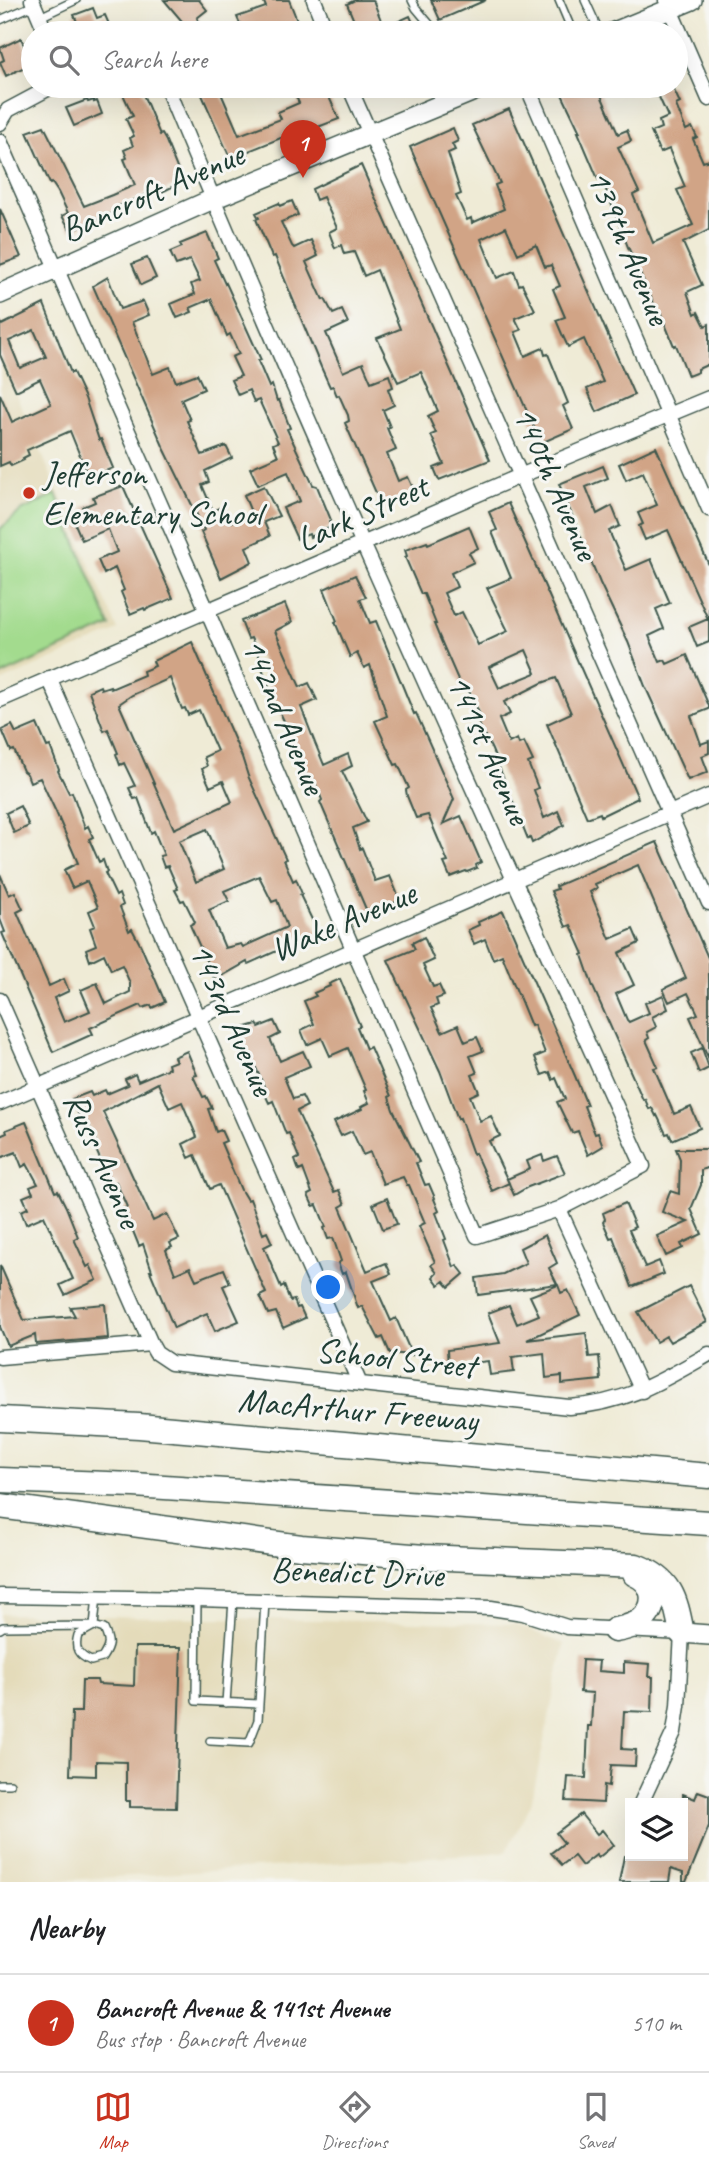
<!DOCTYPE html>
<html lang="en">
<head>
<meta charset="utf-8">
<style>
	body { margin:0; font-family:Caveat,sans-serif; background:#f2f2f2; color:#202124 }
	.controls { position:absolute; right:21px; bottom:21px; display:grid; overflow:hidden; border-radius:0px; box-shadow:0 7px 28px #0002 }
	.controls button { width:63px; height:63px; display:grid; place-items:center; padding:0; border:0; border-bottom:2px solid #e0e0e0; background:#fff; color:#202124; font:35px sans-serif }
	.you { position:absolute; left:329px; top:1288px; width:24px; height:24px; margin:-18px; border:5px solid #fff; border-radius:50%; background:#1a73e8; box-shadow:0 0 0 10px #1a73e833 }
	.badge { display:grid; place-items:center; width:46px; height:46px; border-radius:50%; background:#c8321e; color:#fff; font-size:23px; font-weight:700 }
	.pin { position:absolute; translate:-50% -58px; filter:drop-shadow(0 2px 4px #0008) }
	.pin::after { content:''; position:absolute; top:37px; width:24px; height:21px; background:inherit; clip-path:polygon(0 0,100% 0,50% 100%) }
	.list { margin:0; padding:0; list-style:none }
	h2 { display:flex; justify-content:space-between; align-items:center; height:91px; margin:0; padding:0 28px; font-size:30px }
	h2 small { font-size:23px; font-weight:400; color:#757577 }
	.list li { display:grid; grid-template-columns:46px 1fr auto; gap:21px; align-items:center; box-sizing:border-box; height:98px; padding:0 28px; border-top:2px solid #e0e0e0 }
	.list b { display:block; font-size:26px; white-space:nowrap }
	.list p { margin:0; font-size:23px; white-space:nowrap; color:#757577 }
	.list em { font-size:23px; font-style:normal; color:#757577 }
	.icon { flex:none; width:38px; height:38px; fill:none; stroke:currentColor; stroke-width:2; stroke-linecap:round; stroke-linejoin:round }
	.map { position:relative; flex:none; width:709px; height:1882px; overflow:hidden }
	.search { position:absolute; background:#fff; box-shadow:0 7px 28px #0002; left:21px; right:21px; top:21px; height:77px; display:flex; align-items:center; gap:18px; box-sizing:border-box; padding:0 24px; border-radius:38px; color:#757577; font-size:26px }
	.sheet { height:189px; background:#fff }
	nav { display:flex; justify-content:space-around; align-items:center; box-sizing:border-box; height:98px; border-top:2px solid #e0e0e0; background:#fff; font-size:19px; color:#757577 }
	nav a { display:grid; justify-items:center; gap:4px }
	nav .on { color:#c8321e }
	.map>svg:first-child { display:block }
	.built { fill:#e4dbba }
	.green { fill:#a3db8e; stroke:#618c61; stroke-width:2 }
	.building { fill:#d1a486; fill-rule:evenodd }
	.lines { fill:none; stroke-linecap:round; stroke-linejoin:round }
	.lane-casing { stroke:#3e574c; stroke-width:10 }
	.street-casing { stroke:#3e574c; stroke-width:17 }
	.secondary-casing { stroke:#3e574c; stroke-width:22 }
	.highway-casing { stroke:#3e574c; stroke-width:27 }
	.lane { stroke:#fff; stroke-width:7 }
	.street { stroke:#fff; stroke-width:14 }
	.secondary { stroke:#fff; stroke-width:19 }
	.highway { stroke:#fff; stroke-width:24 }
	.poi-dot { fill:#c8321e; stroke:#f6f6f2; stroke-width:2.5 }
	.labels { text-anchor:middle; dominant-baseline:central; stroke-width:6; stroke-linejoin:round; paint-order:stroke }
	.street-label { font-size:35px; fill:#1f3d34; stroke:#f6f6f2 }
	.poi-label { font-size:35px; fill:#1f3d34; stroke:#f6f6f2; text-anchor:start }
</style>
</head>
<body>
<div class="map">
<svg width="709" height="1882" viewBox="0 0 709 1882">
	<rect width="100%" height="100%" fill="#f6f6f2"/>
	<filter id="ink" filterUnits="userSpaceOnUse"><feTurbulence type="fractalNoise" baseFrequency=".0143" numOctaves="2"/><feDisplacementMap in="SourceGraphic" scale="14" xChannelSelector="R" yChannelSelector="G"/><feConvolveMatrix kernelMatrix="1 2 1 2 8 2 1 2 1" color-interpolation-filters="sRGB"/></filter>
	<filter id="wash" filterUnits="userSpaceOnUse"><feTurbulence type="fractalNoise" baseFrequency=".00686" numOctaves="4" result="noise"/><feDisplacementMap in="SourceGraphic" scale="28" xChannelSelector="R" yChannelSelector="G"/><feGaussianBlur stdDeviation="1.57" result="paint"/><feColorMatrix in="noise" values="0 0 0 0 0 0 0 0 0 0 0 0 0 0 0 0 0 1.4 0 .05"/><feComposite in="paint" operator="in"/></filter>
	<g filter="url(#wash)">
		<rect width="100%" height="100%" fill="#efebd6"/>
		<path class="built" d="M0 357 118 630 0 682Z
			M0 1614 515 1624 564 1644 531 1804 506 1852 36 1882H0Z"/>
		<path class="green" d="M56 494 110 626 0 676V529L21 511Z"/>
		<g id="blocks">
			<path class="building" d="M164 0H199L207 10 197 18 204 33H192Z
				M263 0H289L302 33H244L237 17 266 7Z
				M355 0H373L384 28 410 16 416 29 407 33H359L347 4Z
				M431 0H486L440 20Z
				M93 8 97 18 105 15 111 29 101 33H82L74 15Z
				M21 38 31 60 27 61 29 65 6 76 0 62 4 60 0 48Z
				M133 86 135 89 140 87 160 135 162 134 166 141 179 173 177 174 180 183 160 193 158 190 116 207 118 211 71 231 62 216 68 213 58 192 52 183 50 184 27 132 44 126 84 206 112 195 135 185 124 159 127 158 124 150 133 146 130 138 134 136 126 119 133 116 122 92Z
				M198 86H232L220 91 239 135 281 119 278 112 299 103 291 86H324L339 119 289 138 288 135 246 152 248 156 237 161 236 158 231 160Z
				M558 86H597L618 134 627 130 631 141 618 147 639 192 633 195 653 243 693 225 677 190 685 187 669 149 660 153 651 132 661 128 659 121 668 117 654 86H672L680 103 676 105 686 130 692 127 697 137 693 139 703 162 709 160V230L683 243 702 285 687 292 695 314 698 312 705 326 709 324V364L698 369V372L688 376 676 345 674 346 661 314 659 315 628 247 601 177 598 179 578 132H580Z
				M87 100 88 102 94 100V102L97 101 102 114 74 126 66 108Z
				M509 109 634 395 597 412 587 389 603 382 584 339 568 347 562 334 556 320 565 317 553 289 560 286 551 265 545 267 536 245 518 254 506 227 481 239 497 278 514 271 519 285 522 284 535 310 515 318 521 330 515 332 525 356 543 348 545 355 548 354 568 403 563 406 573 429 541 443 410 147 453 128 458 141 452 144 455 150 448 153 461 194 456 196 467 220 471 218 472 223 504 209 495 185 500 183 472 125Z
				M361 165 490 460 439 480 434 468 444 464 431 435 436 433 428 416 438 411 421 372 398 382 377 338 400 329 377 270 364 276 354 252 344 254 341 245 335 248 329 232 337 228 323 197 316 200 312 189Z
				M292 201 298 215 281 222 292 246 294 248 311 240 318 256 306 262 323 300 325 299 333 314 342 310 348 323 326 333 343 372 363 363 371 382 389 375 393 387 388 389 394 405 383 410 390 427 387 428 396 450 387 454 398 481 408 477 414 490 388 504 387 502 381 504 345 423 349 421 348 415 339 395 337 396 333 386 330 387 321 367 275 256 272 257 256 219 259 218 256 213 279 203 280 206Z
				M0 209 21 257 0 265Z
				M207 233 218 258 214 260 225 284 226 283 261 360 258 361 269 387 272 385 277 401 279 400 290 428 287 429 313 485 317 486 331 520 329 522 331 527 310 537 309 534 297 539 283 508 300 501 288 472 258 485 250 468 278 456 273 444 278 442 259 400 254 402 249 390 238 395 231 380 241 376 232 357 239 354 230 334 227 336 211 299 190 308 192 312 177 318 171 304 195 294 191 284 200 281 190 260 176 265 170 252 182 247 180 244Z
				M147 258 156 278 141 285 132 264Z
				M108 277 120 309 143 301 149 315 132 322 153 374 170 367 176 382 197 374 204 389 181 399 190 420 187 421 202 455 226 446 232 458 205 471 209 482 202 485 213 511 223 506 231 522 251 512 244 495 264 486 279 516 264 522 270 536 246 547 252 562 221 578 201 532 204 530 195 511 163 446 93 286Z
				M44 304 71 373 73 372 85 398 99 440 101 439 113 468 89 478 70 431 27 450 29 455 23 458 24 460 11 466 9 462 0 466V394L12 422 51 404 40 379 16 391 0 355V321L2 325ZM34 330 46 357 20 368 9 341Z
				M656 447 709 565V642L697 647 689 627 708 619 668 530 645 540 639 526 643 524 638 513 657 505 643 472 626 480 619 464Z
				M603 466 608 478 586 487 597 514 612 506 620 526 609 531 626 570 651 559 670 603 656 609 664 629 649 636 660 662 665 660 667 664 687 655 709 706V709L691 716 701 744 709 741V753L702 756 708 772 688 780 645 686 628 642 600 583 559 484Z
				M123 486 173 598 145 610 144 608 130 614 121 592 124 590 115 568 104 574 98 560 117 552 108 529 82 540 72 517 85 510 83 507 95 502 93 497Z
				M508 503 638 798 601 816 600 813 587 818 547 724 571 713 556 678 542 683 504 702 510 714 499 719 509 743 517 739 519 744 524 742 533 761 528 763 538 788 534 790 544 818 558 811 564 825 532 843 530 838 528 839 492 750 476 718 480 715 468 689 463 691 439 636 434 624H436L424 594H421L405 557 407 556 405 550 427 542 428 544 469 526 478 548 469 553 474 562 451 573 457 587 444 593 454 616 462 612 478 645 508 631 487 588 511 578 492 532 497 530 489 512ZM526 650 536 673 499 688 489 667Z
				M355 575 366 597 360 599 370 623 376 621 414 714 416 713 454 799 443 824 461 816 481 862 476 865 477 868 467 872 466 871 450 877 444 863 448 862 428 815 416 818 407 796 406 790 409 788 398 764 395 765 375 721 387 716 370 665 364 668 357 653 350 657 335 622 337 621 324 589Z
				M285 604 292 622 275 631 300 687 309 683 317 700 301 707 315 743 324 765 348 754 352 766 342 771 367 822 353 828 360 849 362 848 375 881 390 876 400 900 369 916 320 802 322 800 314 780 309 782 291 733 290 734 271 693 261 665 263 664 251 638 248 639 241 621Z
				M192 642 242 757 248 776 286 859 284 860 293 881 296 879 302 894 300 895 320 936 294 948 292 944 248 964 247 962 215 980 190 925 195 922 184 900 181 901 175 890 178 889 168 866 164 867 160 856 164 855 154 831 151 833 138 798 134 799 129 788 135 786 124 763 120 765 116 754 118 753 108 729 104 731 89 691 100 686 101 689 110 686 111 689 144 675 143 671 155 666 153 661ZM170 678 182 709 185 708 188 715 199 710 217 751 204 757 207 766 202 769 210 787 223 781 232 802 174 829 119 704 132 695ZM207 829 224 869 196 882 179 841ZM259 876 272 902 277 900 287 927 243 947 241 944 225 948 209 910 229 901 224 891Z
				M37 724 47 747 50 746 59 770 58 771 69 793 72 792 85 828 88 826 93 837 89 839 99 862 103 860 107 872 105 873 116 896 119 894 123 905 120 907 129 931 132 929 141 946 165 1002 152 1008 151 1005 143 1008 141 1005 90 1028 93 1034 53 1052 2 933 5 932 0 919V874L9 895 15 892 23 909 17 912 49 986 64 979 69 991 54 998 64 1022 90 1011 81 990 97 983 106 1004 130 992V983L122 965 111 970 104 954 90 961 86 949 96 945 90 928 95 926 89 911 98 907 87 881 72 888 64 870 78 863 56 812 40 778 30 782 27 774 23 771 14 750 11 751 2 730 12 725 16 733Z
				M20 806 29 826 14 833 6 813Z
				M657 842 709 960V1059L690 1017 698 1014 688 993 669 1002 663 989 686 978 638 865 595 884 597 888 590 892 610 939 633 929 639 943 619 953 634 985 616 994 627 1020 629 1022 649 1013 645 1003 663 995 668 1009 652 1017 656 1027 647 1032 649 1038 646 1040 658 1067 654 1068 674 1114 691 1107 700 1128 672 1140 669 1133 666 1134 657 1115 656 1116 652 1108 649 1109 645 1099 643 1100 593 987 582 955 584 954 571 925 566 927 551 891 557 889 556 886Z
				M503 911 575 1076 587 1105 584 1106 595 1134 598 1133 603 1146 588 1155 578 1131 572 1133 557 1102 565 1099 556 1078 553 1080 550 1072 542 1075 535 1057 545 1053 534 1025 531 1026 502 955 493 959 485 939 474 944 468 930 479 925 478 922Z
				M424 937 434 960 423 965 433 987 439 985 444 996 436 999 438 1005 431 1008 442 1032 458 1025 465 1042 477 1037 483 1051 470 1056 477 1073 472 1075 479 1092 470 1096 480 1121 491 1116 500 1136 489 1141 509 1183 492 1191 475 1153 473 1154 460 1118 458 1119 440 1071 388 960 415 949 412 943Z
				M340 979 360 1026 357 1027 366 1049 370 1047 391 1096 389 1097 393 1110 419 1162 416 1163 425 1185 429 1184 435 1198 434 1199 439 1211 436 1213 446 1239 444 1240 454 1267 457 1265 464 1274 449 1287 444 1281 439 1285 433 1277 437 1273 431 1265 435 1262 419 1226 425 1223 409 1185H407L403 1177 383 1184 370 1152 363 1155 352 1131 341 1136 334 1122 362 1109 361 1107 369 1103 364 1091 366 1090 348 1048 330 1056 322 1038 307 1045 301 1030 314 1024 304 1001 316 996 314 993 330 986 329 984Z
				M274 1021 280 1034 270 1039 280 1061 303 1051 310 1066 284 1077 293 1099 302 1096 307 1106 297 1111 334 1192 339 1190 345 1204 340 1207 367 1271 386 1263 391 1274 373 1281 391 1321 396 1318 412 1355 390 1353 383 1337 379 1339 362 1306 358 1308 346 1272 342 1274 338 1263 341 1261 333 1238 328 1239 324 1228 326 1227 317 1205 313 1206 308 1195 312 1193 303 1169 299 1171 295 1160 299 1158 289 1133 286 1134 273 1101 269 1103 264 1092 266 1091 256 1068 253 1069 237 1030 257 1024 259 1027Z
				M702 1048 709 1068 699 1073 691 1053Z
				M187 1051 197 1075 193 1076 203 1097 206 1096 212 1108 208 1109 216 1132 221 1130 226 1141 221 1143 241 1190 247 1200 250 1199 263 1234 267 1232 272 1243 264 1247 281 1287 284 1285 290 1301 294 1300 297 1308 300 1307 305 1318 283 1328 276 1312 268 1314 260 1296 266 1293 219 1185 210 1189 195 1155 189 1158 183 1144 197 1137 182 1102 169 1108 158 1083 103 1112 153 1221 167 1214 179 1239 170 1243 172 1247 166 1250 175 1274 190 1267 196 1280 224 1269 230 1283 223 1286 239 1321 215 1331 207 1313 174 1328 150 1271H152L143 1244 139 1246 124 1209 127 1207 116 1182 111 1184 92 1141 96 1140 86 1120 82 1122 72 1099 90 1092 92 1096 105 1090 107 1094 128 1085 125 1079 135 1074 138 1081 169 1068 168 1064 176 1061 174 1057Z
				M26 1122 55 1192 58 1191 66 1207 78 1237 74 1239 87 1267 90 1265 97 1280 65 1295 60 1285 73 1279 44 1216 26 1224 21 1211 28 1208 23 1197 33 1193 30 1187 38 1184 27 1164 22 1167 16 1152 0 1158V1136L7 1133 6 1130Z
				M676 1149H709V1167L701 1170V1185L691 1209 702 1234 681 1244 683 1248 666 1256 657 1236 688 1222 662 1212 670 1191 679 1194 680 1159Z
				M542 1155 544 1161 557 1156 565 1173 528 1187 514 1195 507 1179 530 1169 527 1161Z
				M387 1198 397 1224 383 1229 373 1204Z
				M625 1203 635 1227 629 1230 645 1267 659 1261 664 1274 632 1287 613 1237 610 1238 603 1222 605 1219 603 1213Z
				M545 1235 557 1263 549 1268 557 1284 478 1295 476 1278 503 1274 526 1263 520 1248Z
				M0 1265 24 1320 75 1316 70 1307 105 1304 108 1338 36 1344 35 1335 8 1346 0 1327Z
				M558 1285 561 1293 568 1290 580 1315 527 1340 586 1333 589 1357 599 1356 601 1380 562 1384V1376L546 1378 544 1353 512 1357 514 1372 490 1375 488 1361 448 1366 447 1350 500 1343 488 1313 509 1305 517 1324 539 1315 530 1296Z
				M689 1286 707 1322 670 1342 666 1336 656 1342 638 1312Z
				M135 1647H181L176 1808 130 1807V1801H126V1762L96 1761V1776L70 1775 72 1712H81L82 1680H97L98 1684 134 1686Z
				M582 1660 599 1661 598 1671 624 1673V1662L650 1664 649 1677H653L652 1712 624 1711 622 1749 636 1750 635 1766 611 1765 609 1786 604 1785 603 1803 566 1801 568 1777 586 1778 588 1726H591L593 1693 580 1692Z
				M698 1791 709 1795V1826L686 1882H683V1873L671 1869 669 1882H619L624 1856H683V1794L695 1799Z
				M581 1814 597 1834 602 1830 614 1845 598 1858 596 1855 582 1866 574 1856 562 1865 551 1853 564 1843 556 1833Z"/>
		</g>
	</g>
	<g filter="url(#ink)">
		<use href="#blocks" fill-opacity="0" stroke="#3e574c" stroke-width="2"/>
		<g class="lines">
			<defs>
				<path id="lane" d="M412 0 416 8 437 33
					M559 0 573 33
					M585 0 600 33
					M40 17 76 0
					M0 20 34 5
					M197 1599 196 1701 259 1704 265 1601
					M94 1626 97 1596
					M0 1629 3 1627 94 1626 104 1629C110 1642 110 1646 102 1658L91 1661C78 1655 74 1649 78 1635L94 1626
					M226 1703 233 1600
					M210 1741 249 1743 258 1720 259 1704
					M0 1784H10"/>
				<path id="street" d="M32 0 46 33
					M314 0 327 33
					M666 0 709 99
					M349 86 709 903
					M527 86 709 509
					M0 123 8 110 53 86
					M0 141 199 592 477 1236 559 1209 643 1166C482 807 316 449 166 86
					M49 678 360 1384
					M0 700 520 476 709 398
					M0 1000 151 1344 156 1353 171 1363 569 1407C627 1403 660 1382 709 1354
					M0 1103 709 796
					M559 1209 642 1391
					M0 1357 151 1344
					M0 1596 197 1599 491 1608 523 1613 567 1627 682 1633 678 1706 674 1732 641 1803"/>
				<path id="secondary" d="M612 33 692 0
					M0 294 213 199 486 86
					M682 1633 709 1635"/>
				<path id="highway" d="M0 1419 139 1426 709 1476
					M0 1480 134 1485 709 1523
					M0 1506 301 1547 424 1557 636 1566C672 1580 675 1598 682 1633
					M615 1630C625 1628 634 1626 642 1620 659 1605 655 1582 635 1574"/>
			</defs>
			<use href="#lane" class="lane-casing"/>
			<use href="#street" class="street-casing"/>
			<use href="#secondary" class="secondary-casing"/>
			<use href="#highway" class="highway-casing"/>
			<use href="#lane" class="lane"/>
			<use href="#street" class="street"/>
			<use href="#secondary" class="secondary"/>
			<use href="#highway" class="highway"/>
		</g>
	</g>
	<circle class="poi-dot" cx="29" cy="493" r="7"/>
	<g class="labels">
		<g class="street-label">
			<text transform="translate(152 192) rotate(-24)">Bancroft Avenue</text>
			<text transform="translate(629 247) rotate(67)">139th Avenue</text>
			<text transform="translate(556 483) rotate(66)">140th Avenue</text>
			<text transform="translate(362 513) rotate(-24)">Lark Street</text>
			<text transform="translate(284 716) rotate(67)">142nd Avenue</text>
			<text transform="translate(489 749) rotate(66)">141st Avenue</text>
			<text transform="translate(343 921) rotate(-23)">Wake Avenue</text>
			<text transform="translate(232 1019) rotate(66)">143rd Avenue</text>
			<text transform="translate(103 1160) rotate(66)">Russ Avenue</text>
			<text transform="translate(396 1358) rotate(6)">School Street</text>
			<text transform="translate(358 1410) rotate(5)">MacArthur Freeway</text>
			<text transform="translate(357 1572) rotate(2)">Benedict Drive</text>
		</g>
		<g class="poi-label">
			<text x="43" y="473">Jefferson<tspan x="43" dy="40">Elementary School</tspan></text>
		</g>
	</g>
</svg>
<div class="controls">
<button><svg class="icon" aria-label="layers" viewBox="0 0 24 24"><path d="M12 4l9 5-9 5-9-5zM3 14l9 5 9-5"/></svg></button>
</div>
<div class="you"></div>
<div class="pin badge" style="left:303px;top:178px">1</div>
<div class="search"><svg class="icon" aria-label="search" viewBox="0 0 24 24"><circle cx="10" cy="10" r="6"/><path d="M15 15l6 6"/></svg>Search here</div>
</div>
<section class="sheet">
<h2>Nearby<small></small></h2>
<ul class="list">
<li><span class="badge">1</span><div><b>Bancroft Avenue &amp; 141st Avenue</b><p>Bus stop · Bancroft Avenue</p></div><em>510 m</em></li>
</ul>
</section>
<nav>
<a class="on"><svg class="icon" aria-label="map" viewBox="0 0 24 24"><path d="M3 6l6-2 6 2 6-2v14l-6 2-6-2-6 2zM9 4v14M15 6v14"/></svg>Map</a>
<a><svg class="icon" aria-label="directions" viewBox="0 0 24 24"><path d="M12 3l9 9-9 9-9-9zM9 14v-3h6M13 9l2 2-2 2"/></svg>Directions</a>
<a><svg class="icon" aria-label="saved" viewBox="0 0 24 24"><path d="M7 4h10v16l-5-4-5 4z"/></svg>Saved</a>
</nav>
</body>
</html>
